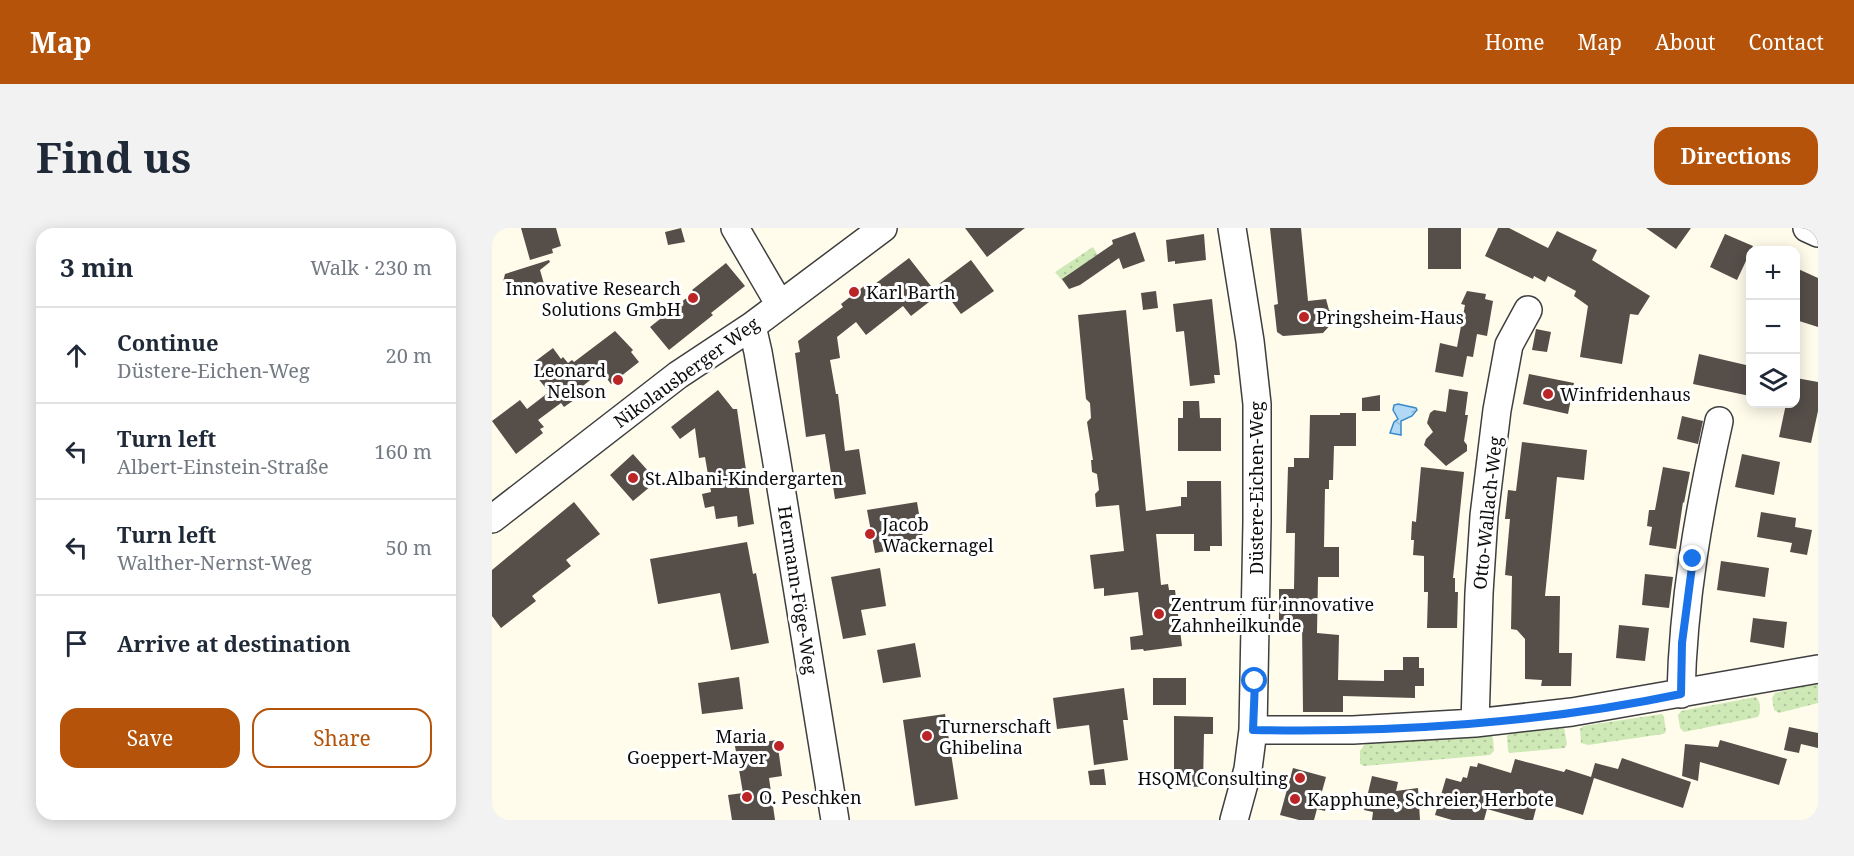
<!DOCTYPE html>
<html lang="en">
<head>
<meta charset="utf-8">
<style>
	body { margin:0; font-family:"Noto Serif",serif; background:#f2f2f3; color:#1f2937 }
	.controls { position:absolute; right:18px; top:18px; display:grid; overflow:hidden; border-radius:12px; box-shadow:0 3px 15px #0003 }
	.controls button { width:54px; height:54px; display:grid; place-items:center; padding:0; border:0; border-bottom:2px solid #e0e1e3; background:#fff; color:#1f2937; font:30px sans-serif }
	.stop { position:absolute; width:18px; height:18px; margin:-14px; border:4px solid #1a73e8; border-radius:50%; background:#fff }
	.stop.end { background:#1a73e8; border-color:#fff; box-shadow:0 2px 6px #0008 }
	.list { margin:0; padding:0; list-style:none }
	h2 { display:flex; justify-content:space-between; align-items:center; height:78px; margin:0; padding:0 24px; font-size:26px }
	h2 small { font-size:20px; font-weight:400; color:#747a83 }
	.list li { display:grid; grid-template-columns:39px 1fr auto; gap:18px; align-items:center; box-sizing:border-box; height:96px; padding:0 24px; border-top:2px solid #e0e1e3 }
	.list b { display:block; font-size:22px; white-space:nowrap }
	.list p { margin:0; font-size:20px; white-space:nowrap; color:#747a83 }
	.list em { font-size:20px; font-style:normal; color:#747a83 }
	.actions { display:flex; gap:12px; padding:18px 24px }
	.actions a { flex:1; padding:14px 0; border:2px solid #b45309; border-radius:18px; text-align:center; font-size:21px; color:#b45309 }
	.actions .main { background:#b45309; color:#fff }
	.icon { flex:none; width:33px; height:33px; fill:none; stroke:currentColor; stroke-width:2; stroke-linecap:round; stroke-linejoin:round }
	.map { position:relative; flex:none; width:1326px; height:592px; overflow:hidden; border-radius:18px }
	header { display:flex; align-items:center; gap:36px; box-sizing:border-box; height:84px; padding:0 30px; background:#b45309; color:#fff }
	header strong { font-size:28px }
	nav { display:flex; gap:33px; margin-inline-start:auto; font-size:21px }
	.intro { display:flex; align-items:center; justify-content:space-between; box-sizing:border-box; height:144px; padding:0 36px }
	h1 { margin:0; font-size:42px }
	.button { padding:15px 27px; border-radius:18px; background:#b45309; color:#fff; font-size:21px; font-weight:700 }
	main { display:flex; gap:36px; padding:0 36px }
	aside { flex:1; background:#fff; border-radius:18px; box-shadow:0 3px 15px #0003 }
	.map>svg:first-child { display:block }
	.green { fill:url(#green-dots) }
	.water { fill:url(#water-ripples); stroke:#388bcc; stroke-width:1.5 }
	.building { fill:#554e49 }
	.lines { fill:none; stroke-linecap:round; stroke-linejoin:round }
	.minor-casing { stroke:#3f3f3f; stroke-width:30 }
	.minor { stroke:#fff; stroke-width:27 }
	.route { stroke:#1a73e8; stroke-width:8 }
	.poi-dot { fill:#bb2526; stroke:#fff; stroke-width:2 }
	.labels { text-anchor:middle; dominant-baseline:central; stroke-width:6; stroke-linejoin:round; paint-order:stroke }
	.poi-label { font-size:18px; fill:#0c0c0c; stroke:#fff; text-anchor:start }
	.street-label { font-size:18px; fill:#0c0c0c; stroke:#fff }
</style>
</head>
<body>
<header>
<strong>Map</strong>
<nav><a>Home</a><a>Map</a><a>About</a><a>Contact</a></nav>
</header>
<div class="intro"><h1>Find us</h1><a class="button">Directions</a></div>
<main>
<aside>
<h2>3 min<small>Walk · 230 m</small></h2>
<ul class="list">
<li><svg class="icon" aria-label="ahead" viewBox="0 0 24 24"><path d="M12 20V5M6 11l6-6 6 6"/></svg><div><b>Continue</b><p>Düstere-Eichen-Weg</p></div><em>20 m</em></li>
<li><svg class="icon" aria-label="left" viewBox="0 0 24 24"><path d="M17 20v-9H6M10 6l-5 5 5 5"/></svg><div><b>Turn left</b><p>Albert-Einstein-Straße</p></div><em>160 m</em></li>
<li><svg class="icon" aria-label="left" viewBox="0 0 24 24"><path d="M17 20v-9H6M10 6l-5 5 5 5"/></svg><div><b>Turn left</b><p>Walther-Nernst-Weg</p></div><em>50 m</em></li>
<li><svg class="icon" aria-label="arrive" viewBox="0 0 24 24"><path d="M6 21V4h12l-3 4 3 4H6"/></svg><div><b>Arrive at destination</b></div></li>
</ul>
<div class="actions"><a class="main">Save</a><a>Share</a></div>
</aside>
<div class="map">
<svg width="1326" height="592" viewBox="0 0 1326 592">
	<defs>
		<pattern id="green-dots" width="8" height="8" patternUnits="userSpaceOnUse" patternTransform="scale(1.5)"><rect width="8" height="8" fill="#cee9b6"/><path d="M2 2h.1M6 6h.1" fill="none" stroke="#b0c79b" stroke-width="1.8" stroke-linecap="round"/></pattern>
		<pattern id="water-ripples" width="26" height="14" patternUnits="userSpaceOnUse" patternTransform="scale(1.5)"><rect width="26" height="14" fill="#b1d9f6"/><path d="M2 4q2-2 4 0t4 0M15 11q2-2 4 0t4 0" fill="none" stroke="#97b9d2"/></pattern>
	</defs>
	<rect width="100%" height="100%" fill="#fffcec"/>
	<path class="green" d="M601 19 612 38 604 28 571 50 579 63 563 44Z
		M1326 454V475L1287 485 1282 482 1280 470 1283 465Z
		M1264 469C1269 473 1269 484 1266 489L1192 504 1188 500 1186 487 1189 483Z
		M1170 486 1172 489 1174 504 1171 506 1096 517 1089 515 1088 501 1091 498Z
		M1072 499 1075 516 1073 520 1018 525 1016 523 1015 508 1018 505Z
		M998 506 1001 510 1002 523 998 527 872 538 868 536V523L872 517 881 514Z"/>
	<path class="water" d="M906 176 924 180 925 182 920 188 909 193V207L898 205 902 194 906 191 901 182 902 177Z"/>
	<path class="building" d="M29 0H64L69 18 60 21 61 25 38 32Z
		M189 0 193 14 176 17 173 4Z
		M473 0H533L495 29Z
		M778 0H809L816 73 834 71 837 82 840 84 842 93 831 105 791 108 785 104 782 77 786 76Z
		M936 0H969V41H936Z
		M1006 0H1017L1056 20 1065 3 1105 22 1100 32 1158 68 1146 87 1138 86 1130 136 1088 129 1096 78 1082 68 1084 63 1056 48 1053 54 1042 48 1041 51 993 28Z
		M1154 0H1199L1184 21Z
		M643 4 653 33 631 41 627 30 588 57 577 61 570 51 621 16 620 12Z
		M712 6 714 32 683 36V33L676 34 674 12Z
		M1233 6 1261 18 1245 52 1218 39Z
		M417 30 446 67 419 88 411 78 374 107 364 94 345 109 348 130 338 132 344 166H346L353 223 367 221 374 266 343 271 333 206 314 209 303 125 308 124 306 113 351 79 349 76 376 55 379 59Z
		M57 32 58 34 48 42 52 56 38 59V56L33 58 31 54 19 63 11 54 13 46Z
		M479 32 502 63 469 86 447 56Z
		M234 35 253 58 219 85 221 87 177 122 158 99 202 64 200 62Z
		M1304 40 1326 50V99L1304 92Z
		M664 63 666 80 651 82 649 65Z
		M975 63 994 66 993 71 1001 73 995 108 985 106 981 129 975 128 971 149 943 144 948 115 965 119 973 77 969 76Z
		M720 71 728 147H722L723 155 698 158 692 103 684 104 681 76Z
		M634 82 654 283 689 278V269H695V253H729L730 318H718V323H702V306H664L669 357 676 356 677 362H683L690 418 652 423 651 421 639 422 638 409 651 407 646 364 612 368V360L602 361 598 327 632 323 627 277 604 279 603 266 607 262 605 246 600 244 599 232H601L595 194 599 190 598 175 594 171 586 87Z
		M1044 101 1059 104 1055 124 1040 122Z
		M123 103 141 122 139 124 147 134 119 156 110 144 107 145 82 165 85 170 72 179 69 175 46 192 52 199 48 201 51 205 24 226 0 193 28 172 35 181 57 164 44 148 48 145 41 135 61 120 69 131 71 129 76 135 80 132 82 134Z
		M1207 126 1258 138V168L1201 156Z
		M1037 146 1082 155 1076 186 1031 176Z
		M1304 150 1326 154V183L1319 215 1287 209 1294 176H1304Z
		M957 161 976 164 973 187H976L972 213 975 217V223L954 238 932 217 934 211 941 204 935 195 938 185 942 182 954 184Z
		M226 162 241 181H245L262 296 246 299 245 288 224 291 222 278 213 280 210 266 219 264 213 229 207 230 203 200 188 211 179 199Z
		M888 167V183H870V170Z
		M691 173H707L708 190H729V223H686V190H691Z
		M848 185H864V218H842L841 252H837V261H833L832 319H847V349H826L825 405 847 407 846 452 892 453V442H911V429H927V440H932V458H923V470L851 468V484H811L810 394 787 393V361H802L803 305H794L796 239H802V230H817L818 187H848Z
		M1190 188 1211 193 1206 216 1185 211Z
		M1030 214 1095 222 1092 252 1065 249 1053 368H1068L1067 425H1080L1079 458H1049L1050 452 1033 451V411L1025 402 1019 401 1020 348 1013 347 1018 291H1013L1016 262 1024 263Z
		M141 226 165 253 141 273 118 247Z
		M1250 226 1288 234 1282 267 1243 259Z
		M929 239 972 244 961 350H963V364H966L965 400H935L936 364H932V328L921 327 922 312H919L920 293 924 294Z
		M1171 239 1198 244 1192 275 1191 274 1184 321 1157 317 1160 299 1155 298 1157 282H1163Z
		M82 274 108 306 74 332 79 338 40 368 44 373 9 400 0 388V342Z
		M425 274 432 316 383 325 375 282Z
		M1269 284 1304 290 1303 299 1320 302 1315 327 1298 324 1300 315 1265 309Z
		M255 314 261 346 264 345 277 415 239 422 228 365 166 376 158 331Z
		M1229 333 1277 340 1273 369 1225 362Z
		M388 340 394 378 369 382 374 407 351 411 339 349Z
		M1153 346 1181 349 1177 380 1150 377Z
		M1261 390 1295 394 1292 420 1258 414Z
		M1127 397 1157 400 1153 433 1124 430Z
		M423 415 429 449 391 455 385 422Z
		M247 449 251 481 210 486 206 455Z
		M661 450H694V477H661Z
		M632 460 636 492H631L636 532 602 537 597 497 565 501 561 470Z
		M453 486 466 571 423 578 411 492Z
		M682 488 721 489V506H712L711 559 682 558Z
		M1297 499 1326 505V520L1309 516 1307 525 1292 522Z
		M285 512 290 548 277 550 283 592H240L236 567 251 565 243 518Z
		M1228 512 1295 531 1287 557 1208 534 1206 553 1190 548 1193 516 1226 519Z
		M1130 530 1199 554 1191 580 1102 550 1091 587 1046 573 1041 592H1034L995 581 992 592H960L943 587 954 550 969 554 971 549 975 550 978 538 985 539 986 535 1019 545 1023 531 1072 544 1074 541 1099 549 1103 535 1126 541Z
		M801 540 834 549 829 567 836 569 833 583 825 581 822 592H807L788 587Z
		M612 541 614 557H598L596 543Z
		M880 548 906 554 904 563 926 560 928 592H880L881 584 872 582Z"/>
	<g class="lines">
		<defs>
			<path id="minor" d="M243 0 288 77
				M740 0 758 113 765 176V294L761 502 756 541 742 592
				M1315 0 1326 5
				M260 98 266 124 284 229 343 592
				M0 291 186 147 260 98 391 0
				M1189 466C1191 373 1207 283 1227 193
				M983 495 987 365 992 288 1005 182 1017 117 1036 82
				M761 502H861L983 495 1080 484 1326 441"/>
		</defs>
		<use href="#minor" class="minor-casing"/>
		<use href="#minor" class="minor"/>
	</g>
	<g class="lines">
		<path class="route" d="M763 453 761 502C901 505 1052 495 1189 466L1190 415 1201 331"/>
	</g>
	<g class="poi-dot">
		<circle cx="362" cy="64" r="6"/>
		<circle cx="201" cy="70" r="6"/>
		<circle cx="812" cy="89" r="6"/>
		<circle cx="126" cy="152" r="6"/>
		<circle cx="1056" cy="166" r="6"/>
		<circle cx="141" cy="250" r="6"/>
		<circle cx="378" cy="306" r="6"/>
		<circle cx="667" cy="386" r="6"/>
		<circle cx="435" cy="508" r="6"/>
		<circle cx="287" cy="518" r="6"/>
		<circle cx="808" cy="550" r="6"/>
		<circle cx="255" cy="569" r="6"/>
		<circle cx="803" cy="571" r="6"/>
	</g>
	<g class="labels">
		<g class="poi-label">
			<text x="189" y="60" text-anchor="end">Innovative Research<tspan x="189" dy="21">Solutions GmbH</tspan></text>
			<text x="374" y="64">Karl Barth</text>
			<text x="824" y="89">Pringsheim-Haus</text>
			<text x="114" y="142" text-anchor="end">Leonard<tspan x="114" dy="21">Nelson</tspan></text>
			<text x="1068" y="166">Winfridenhaus</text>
			<text x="153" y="250">St.Albani-Kindergarten</text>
			<text x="390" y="296">Jacob<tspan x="390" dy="21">Wackernagel</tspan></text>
			<text x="679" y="376">Zentrum für innovative<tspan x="679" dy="21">Zahnheilkunde</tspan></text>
			<text x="447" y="498">Turnerschaft<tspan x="447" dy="21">Ghibelina</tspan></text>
			<text x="275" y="508" text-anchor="end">Maria<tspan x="275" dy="21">Goeppert-Mayer</tspan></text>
			<text x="796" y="550" text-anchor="end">HSQM Consulting</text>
			<text x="267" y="569">O. Peschken</text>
			<text x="815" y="571">Kapphune, Schreier, Herbote</text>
		</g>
		<g class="street-label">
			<text transform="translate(194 144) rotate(-36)">Nikolausberger Weg</text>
			<text transform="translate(764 260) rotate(-90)">Düstere-Eichen-Weg</text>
			<text transform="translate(995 285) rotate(-84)">Otto-Wallach-Weg</text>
			<text transform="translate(306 362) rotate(81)">Hermann-Föge-Weg</text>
		</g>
	</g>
</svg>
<div class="controls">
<button>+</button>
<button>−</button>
<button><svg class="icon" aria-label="layers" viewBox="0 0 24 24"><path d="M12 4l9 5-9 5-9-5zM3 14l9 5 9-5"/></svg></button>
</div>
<div class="stop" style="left:763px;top:453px"></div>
<div class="stop end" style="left:1201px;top:331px"></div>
</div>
</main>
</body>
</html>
